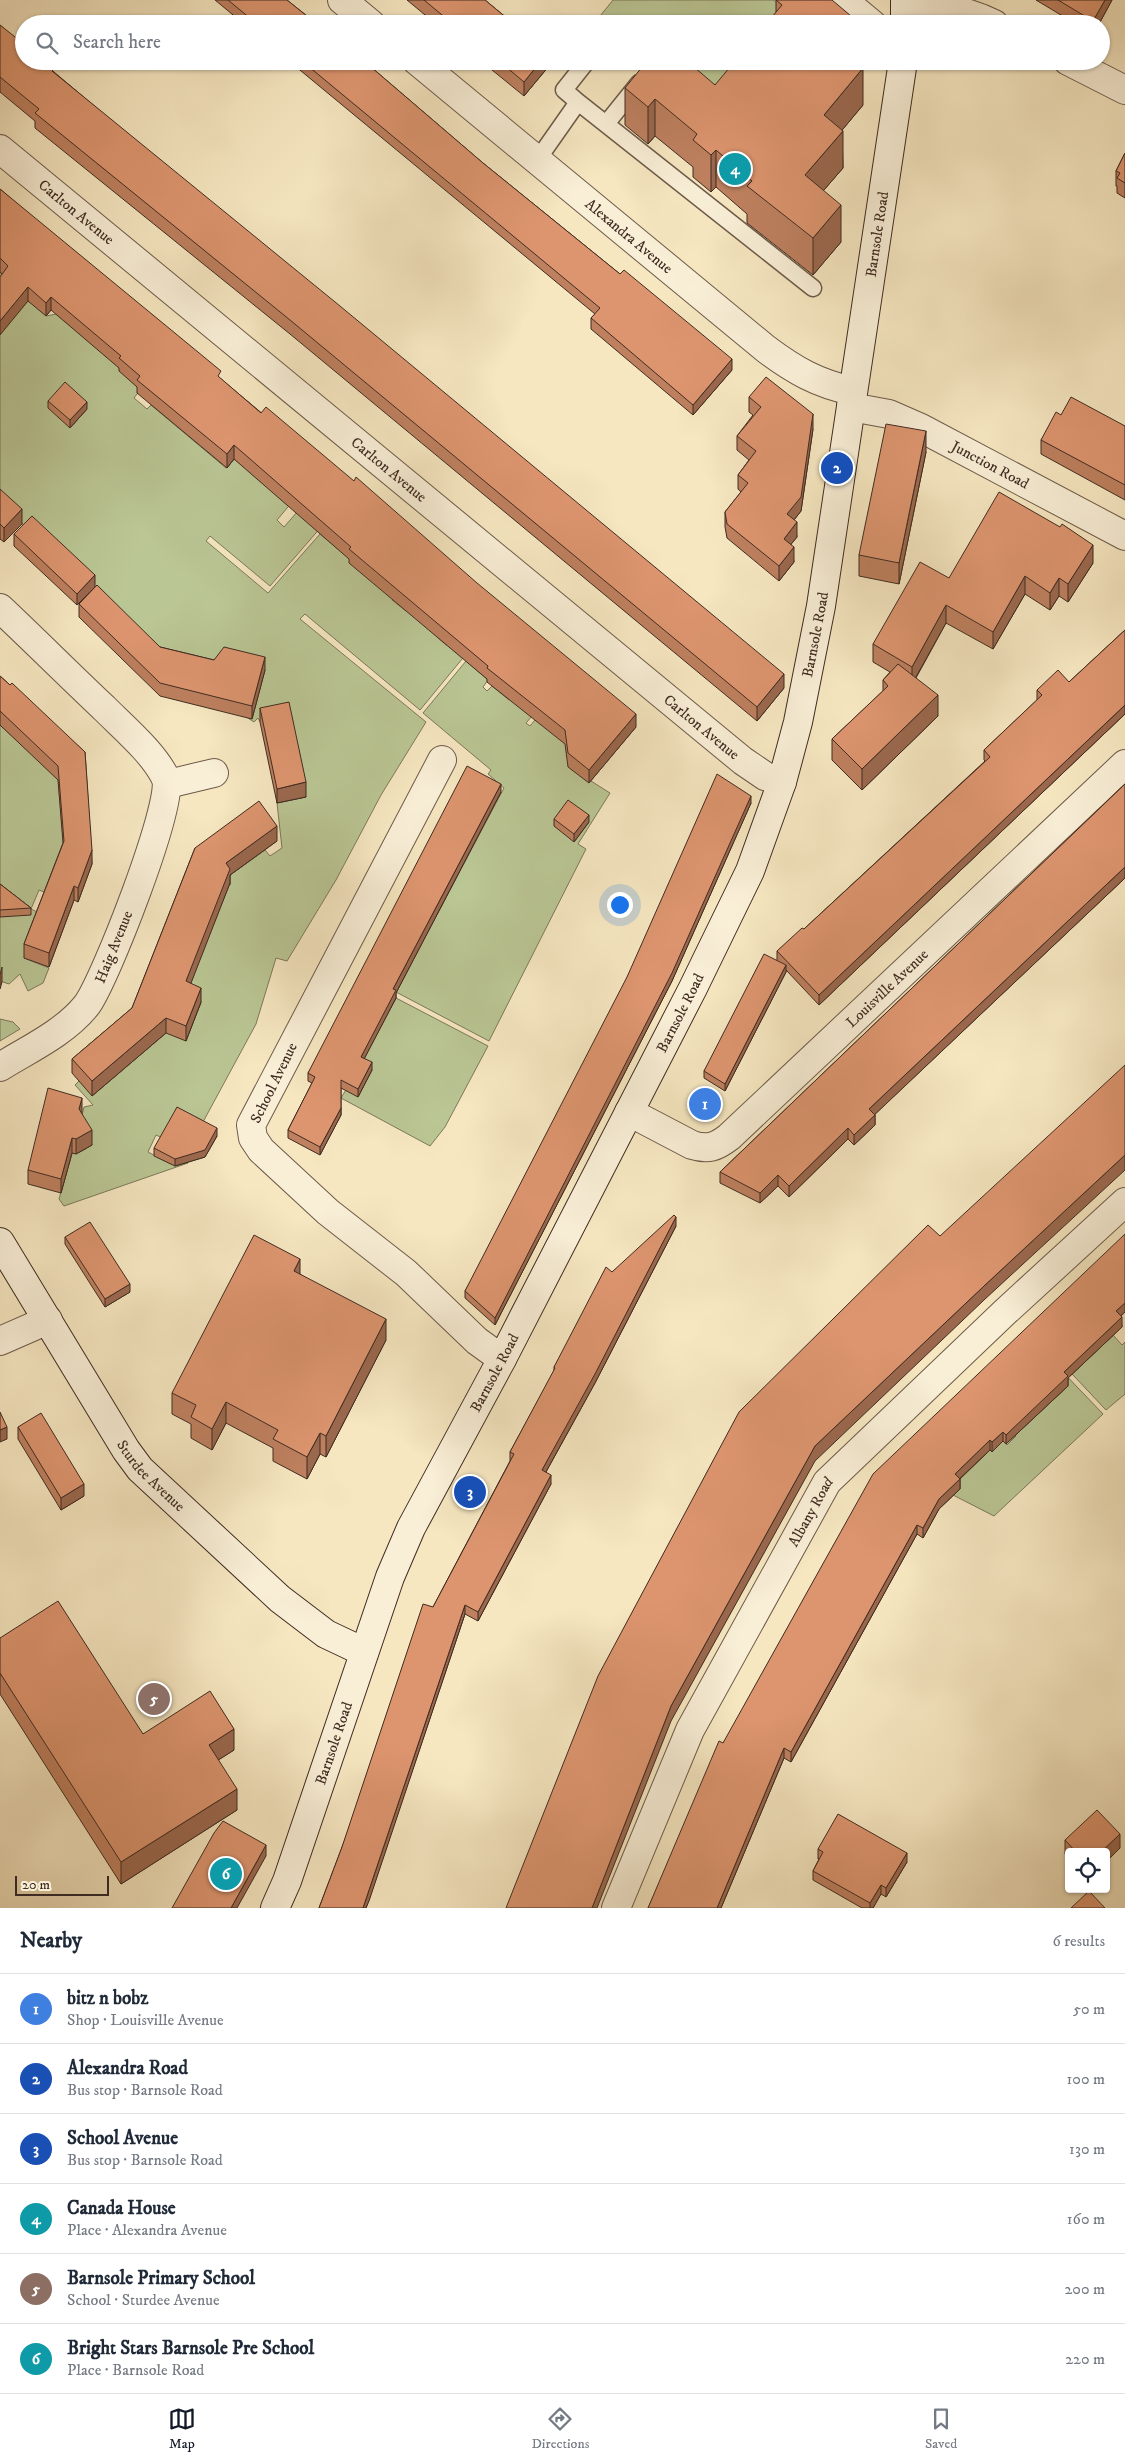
<!DOCTYPE html>
<html lang="en">
<head>
<meta charset="utf-8">
<style>
	body { margin:0; font-family:"IM FELL DW Pica",serif; background:#f2f2f3; color:#1f2937 }
	.controls { position:absolute; right:15px; bottom:15px; display:grid; overflow:hidden; border-radius:5px; box-shadow:0 1px 4px #0004 }
	.controls button { width:45px; height:45px; display:grid; place-items:center; padding:0; border:0; border-bottom:1px solid #e0e1e3; background:#fff; color:#1f2937; font:25px sans-serif }
	.scale { position:absolute; left:15px; bottom:12px; width:94px; box-sizing:border-box; padding-left:5px; border:2px solid #3f2b21; border-top:0; font-size:14px; line-height:18px; white-space:nowrap; color:#3f2b21; -webkit-text-stroke:4px #f9efd7; paint-order:stroke }
	.you { position:absolute; left:619px; top:904px; width:18px; height:18px; margin:-12px; border:4px solid #fff; border-radius:50%; background:#1a73e8; box-shadow:0 0 0 8px #1a73e833 }
	.badge { display:grid; place-items:center; width:32px; height:32px; border-radius:50%; background:#111827; color:#fff; font-size:16px; font-weight:700 }
	.pin { position:absolute; translate:-50% -50%; border:2px solid #fff; box-shadow:0 1px 5px #0006 }
	.list { margin:0; padding:0; list-style:none }
	h2 { display:flex; justify-content:space-between; align-items:center; height:65px; margin:0; padding:0 20px; font-size:21px }
	h2 small { font-size:16px; font-weight:400; color:#747a83 }
	.list li { display:grid; grid-template-columns:32px 1fr auto; gap:15px; align-items:center; box-sizing:border-box; height:70px; padding:0 20px; border-top:1px solid #e0e1e3 }
	.list b { display:block; font-size:19px; white-space:nowrap }
	.list p { margin:0; font-size:16px; white-space:nowrap; color:#747a83 }
	.list em { font-size:16px; font-style:normal; color:#747a83 }
	.icon { flex:none; width:28px; height:28px; fill:none; stroke:currentColor; stroke-width:2; stroke-linecap:round; stroke-linejoin:round }
	.map { position:relative; flex:none; width:1125px; height:1908px; overflow:hidden }
	.search { position:absolute; background:#fff; box-shadow:0 1px 4px #0004; left:15px; right:15px; top:15px; height:55px; display:flex; align-items:center; gap:12px; box-sizing:border-box; padding:0 18px; border-radius:28px; color:#747a83; font-size:19px }
	.sheet { height:485px; background:#fff }
	nav { display:flex; justify-content:space-around; align-items:center; box-sizing:border-box; height:70px; border-top:1px solid #e0e1e3; background:#fff; font-size:14px; color:#747a83 }
	nav a { display:grid; justify-items:center; gap:2px }
	nav .on { color:#111827 }
	.map>svg:first-child { display:block }
	.green { fill:#bac694; stroke:#7c785a }
	.lines { fill:none; stroke-linecap:round; stroke-linejoin:round }
	.lane-casing { stroke:#6d5a49; stroke-width:19 }
	.street-casing { stroke:#6d5a49; stroke-width:30 }
	.secondary-casing { stroke:#3f2b21; stroke-width:30 }
	.lane { stroke:#f9efd7; stroke-width:16 }
	.street { stroke:#f9efd7; stroke-width:28 }
	.secondary { stroke:#f9efd7; stroke-width:28 }
	.wall { fill:#be805f; stroke:#3f2b21 }
	.shaded-wall { fill:#9b684e; stroke:#3f2b21 }
	.building { fill:#dd956f; stroke:#3f2b21 }
	.labels { text-anchor:middle; dominant-baseline:central; stroke-width:4; stroke-linejoin:round; paint-order:stroke }
	.street-label { font-size:15px; fill:#3f2b21; stroke:#f9efd7 }
</style>
</head>
<body>
<div class="map">
<svg width="1125" height="1908" viewBox="0 0 1125 1908">
	<rect width="100%" height="100%" fill="#f6e7c1"/>
	<filter id="stains"><feTurbulence type="fractalNoise" baseFrequency=".004" numOctaves="4"/><feColorMatrix values="0 0 0 0 .2 0 0 0 0 .09 0 0 0 0 .02 0 0 0 .5 -.17"/></filter>
	<radialGradient id="worn" r=".72"><stop offset=".6" stop-color="#630" stop-opacity="0"/><stop offset="1" stop-color="#630" stop-opacity=".3"/></radialGradient>
	<path class="green" d="M613 0H774L784 8 782 24H600L596 21Z
		M681 61H753L714 111Z
		M0 260 46 316 56 314 95 347 107 341 140 390 134 398 147 409 151 405 226 468 234 459 258 478 299 494 277 520 284 527 298 511 328 519 270 586 210 536 206 541 268 593 320 534 351 560 402 588 392 600 406 611 416 599 436 636 446 645 472 647 420 710 305 614 300 619 426 722 381 795 336 880 287 961 276 958 256 1024 203 1122 197 1118 182 1147 156 1135 148 1152 171 1164 188 1163 64 1206 59 1199 73 1150 80 1152 87 1148 90 1140 78 1131 84 1107 93 1105 75 1085 83 1077 96 1092 153 1043 137 1017 186 1040 201 1003 185 996 217 895 231 884 226 878 265 850 270 856 282 848 277 803 289 717 260 722 258 718 254 722 248 718 93 595 95 586 32 527 22 524 0 503Z
		M466 661 488 680 483 687 487 691 492 686 509 700 512 697 532 716 526 723 530 726 546 707 591 781 610 793 578 844 586 849 489 1041 396 992 504 788 488 774 491 770 423 713Z
		M0 725 58 778 65 863 49 894 39 890 31 909 41 914 24 958 49 968 43 983 28 991 20 974 9 984 0 981Z
		M396 998 488 1046 445 1127 430 1146 341 1098 361 1065Z
		M0 1019 13 1022 20 1029 0 1041Z
		M1113 1335 1122 1345 1125 1342V1394L1106 1410 1057 1358 1104 1344Z
		M1059 1368 1103 1414 994 1516 953 1495 960 1489 949 1460 975 1434 992 1451 1003 1441 1007 1445 1016 1436 1004 1423Z"/>
	<g class="lines">
		<defs>
			<path id="lane" d="M578 102 564 90 587 61
				M606 124 639 83
				M538 159 578 102 813 288"/>
			<g id="street">
				<path d="M342 0 371 24"/>
				<path d="M843 0 872 24"/>
				<path d="M905 8C938 6 964 9 994 24"/>
				<path id="s1" d="M417 61 766 349C794 370 818 384 853 391"/>
				<path d="M1068 61 1125 90"/>
				<path id="s2" d="M0 149 743 761 765 776 782 782"/>
				<path id="s3" d="M851 407 889 414 921 428 1125 536"/>
				<path d="M0 608C35 641 69 675 104 708 123 727 155 754 166 779 175 801 104 984 86 1006 64 1033 29 1049 0 1067"/>
				<path d="M442 760 251 1125 253 1138 261 1150 328 1212 406 1273 477 1341 502 1359"/>
				<path d="M168 784 214 773"/>
				<path id="s4" d="M629 1112 692 1145C708 1150 716 1147 729 1137L1125 764"/>
				<path d="M0 1341 48 1320"/>
				<path id="s5" d="M616 1908 690 1730 827 1482 1005 1312 1125 1202"/>
			</g>
			<g id="secondary">
				<path d="M905 24V0"/>
				<path id="s6" d="M0 1242 126 1450 140 1469 280 1599 326 1634 364 1652"/>
				<path id="s7" d="M275 1908 287 1881 390 1577 411 1528 502 1359 693 988 750 871 782 782 798 722 821 606 903 61"/>
			</g>
		</defs>
		<use href="#lane" class="lane-casing"/>
		<use href="#street" class="street-casing"/>
		<use href="#secondary" class="secondary-casing"/>
		<use href="#lane" class="lane"/>
		<use href="#street" class="street"/>
		<use href="#secondary" class="secondary"/>
	</g>
	<path class="wall" d="M215 0H287L317 24H244Z
		M407 0H485L514 24H436Z
		M776 0 851 24 776 12Z
		M1036 0H1112L1099 24H1076Z
		M0 25 54 72 784 688 757 721 290 334 35 128V121L0 92Z
		M289 61H364L483 163 620 274 732 370 693 415 591 329V318L595 314Z
		M481 61H549V66L524 96Z
		M715 85 863 105 842 130 843 168 823 191 841 242 813 275 747 223V214L716 187 711 192 693 177V167L655 136 648 144 625 125V88Z
		M1125 153V198L1117 193V186H1116V171Z
		M0 189 221 379 636 727 589 783 568 767 565 744 487 682V679L349 563V559L234 459 227 468 137 393V387L119 371V368L51 310 46 316 28 301 0 272Z
		M749 397 813 429 801 511 794 520 797 537 791 544 794 562 779 581 727 538 725 527V512L741 492 738 489V475L749 460 737 450V436L753 415 749 412Z
		M48 401 87 409 70 428 48 408Z
		M1061 415 1125 426V500L1041 454V440Z
		M926 452 899 584 859 576V555Z
		M0 489 22 524 4 542 0 539Z
		M14 534 95 587 77 605 14 546Z
		M1093 563 1068 602 1059 596 1050 610 1025 594 993 649 946 623 916 678 938 716 862 790 832 760V739L883 691V680L890 672 873 662V644L949 578Z
		M79 604 160 647 214 660 265 670 252 719 160 696 79 617Z
		M1125 630V714L819 1005 786 970V972L725 1091 704 1078V1071L777 960V951L804 929 985 761 984 760V750L1037 700V690L1069 682Z
		M0 676 85 752 92 864 78 902 74 900 49 967 24 958V944L63 843 58 780 0 725Z
		M260 708 306 797 277 803 260 722Z
		M1125 784V878L875 1114V1125L854 1145 848 1139 789 1197 778 1186 760 1203 720 1183V1172Z
		M501 792 396 993V998L364 1058 372 1070 358 1097 341 1088V1115L320 1155 288 1138V1130L312 1083 308 1081V1073Z
		M751 803 672 981 495 1325 465 1298V1291Z
		M554 819 589 822 574 842 554 826Z
		M277 841 230 875V883L190 983 201 1002 186 1041 166 1033 92 1096 72 1073V1059L132 1008 195 848Z
		M0 884 31 908V915L0 917Z
		M82 1114 92 1145 76 1154 72 1153 61 1193 28 1184V1170Z
		M217 1136 205 1157 175 1166 154 1156V1148Z
		M676 1226 595 1383 546 1472 551 1484 478 1621 465 1614 366 1908H319L433 1607 510 1461V1452L554 1371V1367L612 1272Z
		M1125 1234V1312L1121 1316 1122 1327 1068 1378V1386L1006 1444 1003 1441 992 1452 990 1450 960 1479V1489L939 1509 923 1538 917 1534 791 1762 784 1758 721 1908H648L723 1743Z
		M65 1237 130 1292 105 1307 65 1244Z
		M300 1274 386 1340 326 1457 320 1454 307 1479 273 1461V1448L226 1423 212 1450 191 1438V1424L172 1414V1393Z
		M18 1427 84 1496 61 1510 18 1439Z
		M0 1638 143 1734 234 1750 218 1760 237 1810 121 1884 0 1694Z
		M1065 1840 1120 1848 1106 1852H1069V1859L1065 1854Z
		M818 1849 907 1862 886 1897 881 1894 873 1908H862L813 1880V1871L819 1859H818Z"/>
	<path class="shaded-wall" d="M1105 0H1112L1099 24H1093V21Z
		M851 16V24H844Z
		M541 61H549V66L524 96V82Z
		M863 68V105L824 152V115Z
		M655 99V136L648 144V107Z
		M843 131V168L805 212V175Z
		M716 150V187L711 192V155Z
		M841 205V242L813 275V238Z
		M28 287V301L0 335V321Z
		M51 297V310L46 316V303Z
		M732 359V370L693 415V405Z
		M87 402V409L70 428V420Z
		M813 414V429L801 511 787 529V514Z
		M926 431V452L899 584V563Z
		M234 445V459L227 468V454Z
		M22 509V524L4 542V528Z
		M797 522V537L784 553V539Z
		M1093 545V563L1068 602V584Z
		M794 547V562L779 581V566Z
		M95 575V587L77 605V594Z
		M1025 576V594L993 649V632Z
		M1059 578V596L1050 610V593Z
		M946 605V623L912 684V667Z
		M265 657V670L252 719V706Z
		M784 674V688L757 721V707Z
		M938 695V716L862 790V769Z
		M1125 705V714L819 1005V995Z
		M636 714V727L589 783V770Z
		M306 782V797L277 803V789Z
		M501 784V792L396 993V998L361 1065V1057L393 989Z
		M751 796V803L672 981 495 1325V1318Z
		M589 815V822L574 842V834Z
		M277 826V841L230 875V883L186 996V981L226 863Z
		M92 850V864L78 902V888Z
		M1125 867V878L869 1120V1109Z
		M74 886V900L49 967V953Z
		M786 965V972L725 1091V1084Z
		M2 967V982L0 989V975Z
		M201 988V1002L186 1041V1026Z
		M166 1018V1033L92 1096V1081Z
		M372 1062V1070L358 1097V1089Z
		M82 1098V1113L79 1124V1109Z
		M341 1108V1115L320 1155V1147Z
		M875 1115V1125L854 1145V1135Z
		M217 1128V1136L205 1157 175 1166V1159Z
		M848 1128V1139L789 1197V1186Z
		M92 1130V1145L76 1154V1139Z
		M72 1138V1153L61 1193V1179Z
		M1125 1155V1170L984 1300 815 1461 671 1721 597 1908H592L671 1706 815 1446 984 1286Z
		M778 1175V1186L760 1203V1193Z
		M676 1217V1226L595 1383 542 1479V1470Z
		M300 1259V1280L294 1271Z
		M130 1284V1292L105 1307V1299Z
		M1125 1303V1312L1116 1320V1311Z
		M1122 1317V1327L1068 1378V1386L1006 1444V1435L1064 1372Z
		M386 1319V1340L326 1457V1436Z
		M226 1402V1423L212 1450V1429Z
		M7 1427V1439L0 1442V1430Z
		M1003 1432V1441L992 1452V1442Z
		M320 1433V1454L307 1479V1457Z
		M990 1440V1450L955 1483V1474Z
		M551 1475V1484L478 1621V1612Z
		M960 1479V1489L939 1509 923 1538V1528L939 1499Z
		M84 1484V1496L61 1510V1498Z
		M917 1525V1534L791 1762V1752Z
		M465 1605V1614L369 1901 366 1908H363Z
		M234 1729V1750L209 1766V1745Z
		M784 1748V1758L721 1908H717Z
		M237 1789V1810L121 1884V1862Z
		M1120 1834V1848L1106 1862V1852H1101Z
		M266 1845V1856L237 1908H231Z
		M907 1853V1862L886 1897V1888Z
		M881 1885V1894L873 1908H870V1903Z"/>
	<path class="building" d="M228 0H287L317 24H257Z
		M424 0H485L514 24H453Z
		M776 0H832L851 16 844 24H766L782 5Z
		M1058 0H1105L1093 21Z
		M0 25 24 44V61H44L54 69 52 71 340 306 784 674 757 707 290 320 35 113 39 109 0 77Z
		M302 61H364L483 163 620 274 624 270 732 359 693 405 591 318 600 308Z
		M499 61H541L524 82Z
		M647 61H687L715 85 735 61H855L863 68 824 115 843 131 805 175 841 205 813 238 747 186 752 181 716 150 711 155 693 140 697 134 655 99 648 107 625 88Z
		M1125 153V183L1117 178 1120 173 1116 171Z
		M0 189 221 371 218 376 261 413 266 407 354 481 356 477 477 583 636 714 589 770 568 753 565 730 487 668 488 666 349 549 351 547 234 445 227 454 137 380 140 376 119 358 121 356 51 297 46 303 28 287 0 321V277L8 266 0 258Z
		M766 377 813 414 801 497 787 514 797 522 784 539 794 547 779 566 727 524 725 512 748 483 738 475 756 451 737 436 761 407 749 397Z
		M65 382 87 402 70 420 48 401Z
		M1071 397 1125 426V485L1041 440 1056 412 1061 415Z
		M886 424 926 431 899 563 859 555Z
		M0 489 22 509 4 528 0 524Z
		M999 492 1060 527 1062 524 1093 545 1068 584 1059 578 1050 593 1025 576 993 632 946 605 912 667 873 644 920 562 949 578Z
		M32 516 95 575 77 594 14 534Z
		M97 585 160 647 214 660 224 647 265 657 252 706 160 683 79 604Z
		M1125 630V705L819 995 777 951 802 928 804 929 990 757 984 750 1042 695 1037 690 1058 670 1069 682Z
		M898 664 938 695 862 769 832 739 888 686 883 680Z
		M0 676 10 685 12 683 85 752 92 850 78 888 74 886 49 953 24 944 64 841 58 766 0 711Z
		M289 702 306 782 277 789 260 708Z
		M467 766 501 784 393 989 396 990 361 1057 372 1062 358 1089 341 1080V1108L320 1147 288 1130 315 1077 308 1073Z
		M717 774 751 796 672 973 495 1318 465 1291 627 977Z
		M1125 784V867L869 1109 875 1115 854 1135 848 1128 789 1186 778 1175 760 1193 720 1172Z
		M568 800 589 815 574 834 554 819Z
		M259 801 277 826 226 863 230 869 186 981 201 988 186 1026 166 1018 92 1081 72 1059 132 1008 195 848Z
		M0 884 31 908 0 910Z
		M764 954 786 965 725 1084 704 1071Z
		M1125 1065V1155L984 1286 815 1446 671 1706 592 1908H506L598 1676 739 1412 928 1225 940 1236Z
		M48 1088 82 1098 79 1109 92 1130 76 1139 72 1138 61 1179 28 1170Z
		M177 1107 217 1128 205 1150 175 1159 154 1148Z
		M674 1215 676 1217 595 1374 542 1470 551 1475 478 1612 465 1605 363 1908H319L342 1847 423 1604 433 1607 514 1454 510 1452 555 1368 554 1367 606 1267 612 1272Z
		M90 1222 130 1284 105 1299 65 1237Z
		M1125 1234V1303L1116 1311 1122 1317 1064 1372 1068 1376 1006 1435 1003 1432 992 1442 990 1440 955 1474 960 1479 939 1499 923 1528 917 1525 791 1752 784 1748 717 1908H648L719 1741 723 1743 873 1474Z
		M254 1235 300 1259 294 1271 386 1319 326 1436 320 1433 307 1457 273 1439 278 1430 226 1402 212 1429 191 1417 196 1405 172 1393Z
		M0 1412 7 1427 0 1430Z
		M41 1413 84 1484 61 1498 18 1427Z
		M58 1601 143 1734 210 1691 234 1729 209 1745 237 1789 121 1862 0 1673V1638Z
		M1097 1810 1120 1834 1101 1852H1076L1065 1840Z
		M838 1814 907 1853 886 1888 881 1885 870 1903 813 1871 823 1852 818 1849Z
		M223 1821 266 1845 231 1908H172L214 1833Z
		M1089 1891 1105 1908H1071Z"/>
	<g class="labels">
		<g class="street-label">
			<text stroke="none"><textPath href="#s2" startOffset="99">Carlton Avenue</textPath></text>
			<text stroke="none"><textPath href="#s7" startOffset="1794">Barnsole Road</textPath></text>
			<text stroke="none"><textPath href="#s1" startOffset="275">Alexandra Avenue</textPath></text>
			<text stroke="none"><textPath href="#s3" startOffset="152">Junction Road</textPath></text>
			<text stroke="none"><textPath href="#s2" startOffset="504">Carlton Avenue</textPath></text>
			<text stroke="none"><textPath href="#s7" startOffset="1389">Barnsole Road</textPath></text>
			<text stroke="none"><textPath href="#s2" startOffset="909">Carlton Avenue</textPath></text>
			<text transform="translate(114 947) rotate(-68)">Haig Avenue</text>
			<text stroke="none"><textPath href="#s4" startOffset="328">Louisville Avenue</textPath></text>
			<text stroke="none"><textPath href="#s7" startOffset="985">Barnsole Road</textPath></text>
			<text transform="translate(274 1083) rotate(-64)">School Avenue</text>
			<text stroke="none"><textPath href="#s7" startOffset="580">Barnsole Road</textPath></text>
			<text stroke="none"><textPath href="#s6" startOffset="279">Sturdee Avenue</textPath></text>
			<text stroke="none"><textPath href="#s5" startOffset="442">Albany Road</textPath></text>
			<text stroke="none"><textPath href="#s7" startOffset="175">Barnsole Road</textPath></text>
		</g>
	</g>
	<rect width="100%" height="100%" filter="url(#stains)"/>
	<rect width="100%" height="100%" fill="url(#worn)"/>
</svg>
<div class="controls">
<button><svg class="icon" aria-label="locate" viewBox="0 0 24 24"><circle cx="12" cy="12" r="6"/><path d="M12 2v4M12 18v4M2 12h4M18 12h4"/></svg></button>
</div>
<div class="scale">20 m</div>
<div class="you"></div>
<div class="pin badge" style="left:705px;top:1104px;background:#3f7fe0">1</div>
<div class="pin badge" style="left:837px;top:468px;background:#1a4fb4">2</div>
<div class="pin badge" style="left:470px;top:1492px;background:#1a4fb4">3</div>
<div class="pin badge" style="left:735px;top:169px;background:#0f9aa8">4</div>
<div class="pin badge" style="left:154px;top:1699px;background:#8d6e63">5</div>
<div class="pin badge" style="left:226px;top:1874px;background:#0f9aa8">6</div>
<div class="search"><svg class="icon" aria-label="search" viewBox="0 0 24 24"><circle cx="10" cy="10" r="6"/><path d="M15 15l6 6"/></svg>Search here</div>
</div>
<section class="sheet">
<h2>Nearby<small>6 results</small></h2>
<ul class="list">
<li><span class="badge" style="background:#3f7fe0">1</span><div><b>bitz n bobz</b><p>Shop · Louisville Avenue</p></div><em>50 m</em></li>
<li><span class="badge" style="background:#1a4fb4">2</span><div><b>Alexandra Road</b><p>Bus stop · Barnsole Road</p></div><em>100 m</em></li>
<li><span class="badge" style="background:#1a4fb4">3</span><div><b>School Avenue</b><p>Bus stop · Barnsole Road</p></div><em>130 m</em></li>
<li><span class="badge" style="background:#0f9aa8">4</span><div><b>Canada House</b><p>Place · Alexandra Avenue</p></div><em>160 m</em></li>
<li><span class="badge" style="background:#8d6e63">5</span><div><b>Barnsole Primary School</b><p>School · Sturdee Avenue</p></div><em>200 m</em></li>
<li><span class="badge" style="background:#0f9aa8">6</span><div><b>Bright Stars Barnsole Pre School</b><p>Place · Barnsole Road</p></div><em>220 m</em></li>
</ul>
</section>
<nav>
<a class="on"><svg class="icon" aria-label="map" viewBox="0 0 24 24"><path d="M3 6l6-2 6 2 6-2v14l-6 2-6-2-6 2zM9 4v14M15 6v14"/></svg>Map</a>
<a><svg class="icon" aria-label="directions" viewBox="0 0 24 24"><path d="M12 3l9 9-9 9-9-9zM9 14v-3h6M13 9l2 2-2 2"/></svg>Directions</a>
<a><svg class="icon" aria-label="saved" viewBox="0 0 24 24"><path d="M7 4h10v16l-5-4-5 4z"/></svg>Saved</a>
</nav>
</body>
</html>
